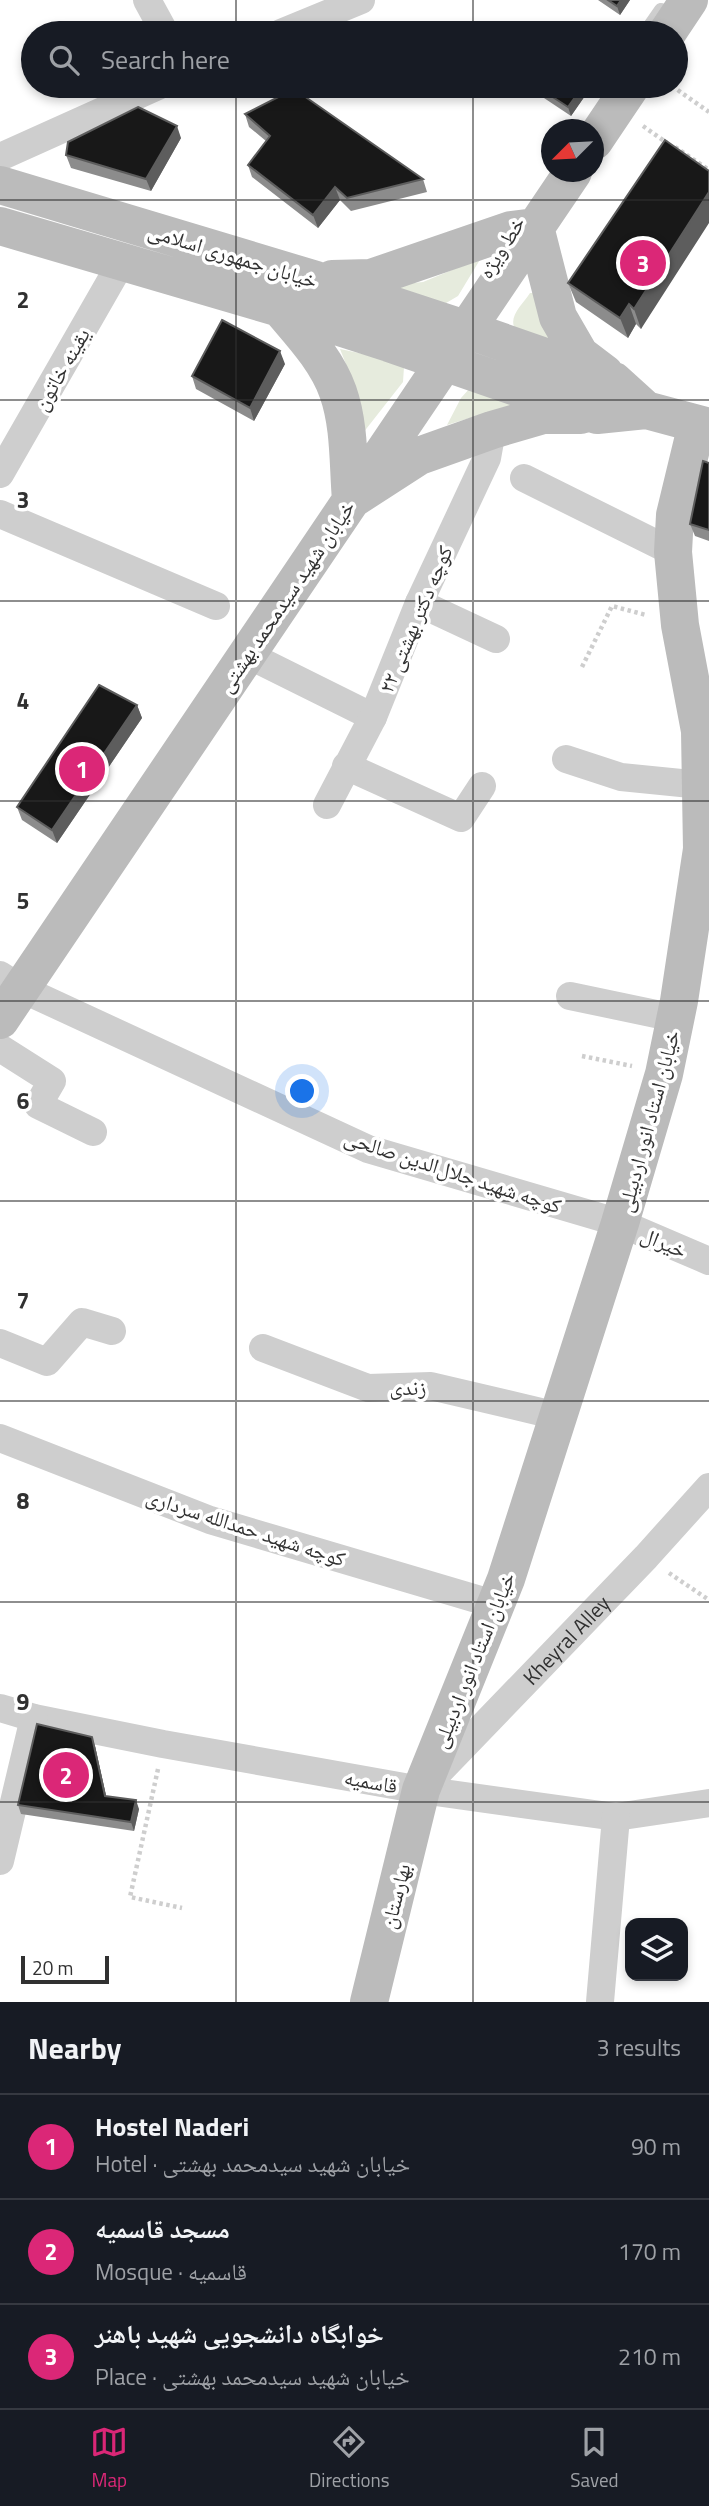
<!DOCTYPE html>
<html lang="en">
<head>
<meta charset="utf-8">
<style>
	body { margin:0; font-family:"Titillium Web","Noto Naskh Arabic",sans-serif; background:#20242c; color:#f1f3f6 }
	.controls { position:absolute; right:21px; bottom:21px; display:grid; overflow:hidden; border-radius:14px; box-shadow:0 4px 10px #0003 }
	.controls button { width:63px; height:63px; display:grid; place-items:center; padding:0; border:0; border-bottom:2px solid #363941; background:#171b24; color:#f1f3f6; font:35px sans-serif }
	.compass { position:absolute; left:541px; top:119px; width:63px; height:63px; border-radius:50%; background:#171b24; box-shadow:0 4px 10px #0003; rotate:246deg }
	.scale { position:absolute; left:21px; bottom:18px; width:88px; box-sizing:border-box; padding-left:7px; border:4px solid #313131; border-top:0; font-size:19px; line-height:24px; white-space:nowrap; color:#313131; -webkit-text-stroke:5px #fff; paint-order:stroke }
	.you { position:absolute; left:303px; top:1092px; width:24px; height:24px; margin:-18px; border:5px solid #fff; border-radius:50%; background:#1a73e8; box-shadow:0 0 0 10px #1a73e833 }
	.badge { display:grid; place-items:center; width:46px; height:46px; border-radius:50%; background:#db2777; color:#fff; font-size:23px; font-weight:700 }
	.pin { position:absolute; translate:-50% -50%; border:4px solid #fff; box-shadow:0 2px 7px #0006 }
	.list { margin:0; padding:0; list-style:none }
	h2 { display:flex; justify-content:space-between; align-items:center; height:91px; margin:0; padding:0 28px; font-size:30px }
	h2 small { font-size:23px; font-weight:400; color:#9ea1a6 }
	.list li { display:grid; grid-template-columns:46px 1fr auto; gap:21px; align-items:center; box-sizing:border-box; height:105px; padding:0 28px; border-top:2px solid #363941 }
	.list b { display:block; font-size:26px; white-space:nowrap }
	.list p { margin:0; font-size:23px; white-space:nowrap; color:#9ea1a6 }
	.list em { font-size:23px; font-style:normal; color:#9ea1a6 }
	.icon { flex:none; width:38px; height:38px; fill:none; stroke:currentColor; stroke-width:2; stroke-linecap:round; stroke-linejoin:round }
	.map { position:relative; flex:none; width:709px; height:2002px; overflow:hidden }
	.search { position:absolute; background:#171b24; box-shadow:0 4px 10px #0003; left:21px; right:21px; top:21px; height:77px; display:flex; align-items:center; gap:18px; box-sizing:border-box; padding:0 24px; border-radius:38px; color:#9ea1a6; font-size:26px }
	.sheet { height:406px; background:#171b24 }
	nav { display:flex; justify-content:space-around; align-items:center; box-sizing:border-box; height:98px; border-top:2px solid #363941; background:#171b24; font-size:19px; color:#9ea1a6 }
	nav a { display:grid; justify-items:center; gap:4px }
	nav .on { color:#db2777 }
	.map>svg:first-child { display:block }
	.green { fill:#e6ebdd }
	.lines { fill:none; stroke-linecap:round; stroke-linejoin:round }
	.path { stroke:#cecece; stroke-width:4.5; stroke-dasharray:3.5 3.5; stroke-linecap:butt }
	.lane { stroke:#cecece; stroke-width:14 }
	.street { stroke:#cecece; stroke-width:28 }
	.secondary { stroke:#bbb; stroke-width:38 }
	.wall { fill:#8c8c8c }
	.shaded-wall { fill:#5d5d5d }
	.building { fill:#181818; stroke:#5d5d5d; stroke-width:2 }
	.grid { fill:none; stroke:#313131; stroke-width:2; stroke-opacity:0.55 }
	.labels { text-anchor:middle; dominant-baseline:central; stroke-width:7; stroke-linejoin:round; paint-order:stroke }
	.street-label { font-size:21px; fill:#313131; stroke:#fff }
	.grid-label { font-size:23px; text-anchor:middle; font-weight:bold; fill:#313131; stroke:#fff; stroke-width:7; stroke-linejoin:round; paint-order:stroke }
</style>
</head>
<body>
<div class="map">
<svg width="709" height="2002" viewBox="0 0 709 2002">
	<rect width="100%" height="100%" fill="#fff"/>
	<path class="green" d="M481 258 458 296 441 306 393 285 423 282Z
		M530 293H536L551 336 547 341 515 329C508 316 523 304 530 293Z
		M340 349 392 360 404 367 403 382 363 433 353 382Z
		M470 388 521 402 447 425 461 398Z"/>
	<g class="lines">
		<path class="path" d="M672 86 709 112
			M643 126 667 143
			M675 147 709 170
			M582 667 612 606 646 615
			M582 1056 632 1066
			M669 1573 709 1600
			M158 1769 130 1897 182 1908"/>
		<path class="lane" d="M645 33 661 10"/>
		<g class="street">
			<path d="M147 0 165 33"/>
			<path d="M281 33 361 0"/>
			<path d="M0 157 158 86"/>
			<path d="M0 474 121 263"/>
			<path d="M524 478 673 552"/>
			<path d="M0 514 216 606"/>
			<path d="M419 603 496 639"/>
			<path d="M246 654 373 717"/>
			<path d="M566 759 621 777 701 785"/>
			<path d="M346 766 461 818 482 786"/>
			<path d="M327 805 373 717 419 603 487 458 492 430"/>
			<path d="M0 975 22 989 368 1149 620 1223 709 1261"/>
			<path d="M570 996 675 1018"/>
			<path d="M0 1048 52 1081 38 1105 93 1132"/>
			<path d="M0 1343 47 1362 82 1322 112 1331"/>
			<path d="M263 1348 368 1388 431 1386 558 1416"/>
			<path d="M0 1438 210 1520 497 1605"/>
			<path d="M0 1708 34 1718 163 1744 421 1790 616 1817 709 1803"/>
			<path id="s1" d="M430 1781 646 1557 709 1487"/>
			<path d="M0 1861 34 1718"/>
			<path d="M600 2002 616 1817"/>
		</g>
		<path class="secondary" d="M667 33 689 0
			M594 141 631 86
			M0 185 316 280 465 329 614 381 646 410
			M0 226 280 308 389 343 597 415 646 410 709 427
			M332 279 371 278 511 230 535 227 558 317 580 355 605 374
			M280 308C301 333 327 360 338 392 350 426 348 465 351 500L419 456 492 430 543 415H581
			M0 1020 573 172
			M369 2002 421 1790 506 1579 620 1223 664 1074 679 1001 702 849 700 731 680 625 673 552 675 515 697 424"/>
	</g>
	<path class="wall" d="M598 0H630L620 15Z
		M526 86H584L587 93 571 116Z
		M245 114 423 179 427 192 351 211 340 200 318 228 252 177 248 165 266 141 249 127Z
		M181 138 151 191 71 168 66 155Z
		M709 171 641 329 636 324 628 338 576 302 568 283Z
		M285 364 254 421 196 389 192 376Z
		M709 463V541L695 536 690 524Z
		M137 705 142 718 57 843 22 820 17 807Z
		M95 1746 106 1796 139 1809 134 1831 21 1814 18 1805Z"/>
	<path class="shaded-wall" d="M621 0H630L620 15 617 6Z
		M583 86H584L587 93 571 116 568 107Z
		M177 126 181 138 151 191 146 179Z
		M335 187 340 200 318 228 313 215Z
		M709 192V223L641 329 634 309Z
		M629 304 636 324 628 338 620 318Z
		M280 351 285 364 254 421 250 408Z
		M137 705 142 718 57 843 52 830Z
		M92 1737 95 1746 108 1804 105 1796Z
		M136 1800 139 1809 134 1831 131 1822Z"/>
	<path class="building" d="M608 0H621L617 6Z
		M536 86H583L568 107Z
		M294 89 423 179 347 198 335 187 313 215 248 165 270 136 245 114Z
		M138 107 177 126 146 179 66 155 68 142Z
		M665 140 709 171V192L634 309 629 304 620 318 568 283Z
		M222 320 280 351 250 408 192 376Z
		M703 461 709 463V530L690 524Z
		M99 685 137 705 52 830 17 807Z
		M37 1724 92 1737 105 1796 136 1800 131 1822 18 1805Z"/>
	<path class="grid" d="M236 0V33M473 0V33M236 86V2002M473 86V2002M0 200H709M0 400H709M0 601H709M0 801H709M0 1001H709M0 1201H709M0 1401H709M0 1602H709M0 1802H709"/>
	<g class="labels">
		<g class="street-label">
			<text transform="translate(501 247) rotate(-58)">خط ویژه</text>
			<text transform="translate(233 255) rotate(17)">خیابان جمهوری اسلامی</text>
			<text transform="translate(61 369) rotate(-60)">یقینه خاتون</text>
			<text transform="translate(286 596) rotate(-56)">خیابان شهید سیدمحمد بهشتی</text>
			<text transform="translate(415 619) rotate(-67)">کوچه دکتر بهشتی ۲۲</text>
			<text transform="translate(648 1121) rotate(-75)">خیابان استاد انور اردبیلی</text>
			<text transform="translate(453 1171) rotate(18)">کوچه شهید جلال‌الدین صالحی</text>
			<text transform="translate(664 1242) rotate(23)">خیرال</text>
			<text x="408" y="1387">زندی</text>
			<text transform="translate(246 1527) rotate(18)">کوچه شهید حمدالله سرداری</text>
			<text stroke="none"><textPath href="#s1" startOffset="196">Kheyral Alley</textPath></text>
			<text transform="translate(473 1660) rotate(-68)">خیابان استاد انور اردبیلی</text>
			<text transform="translate(371 1781) rotate(10)">قاسمیه</text>
			<text transform="translate(395 1896) rotate(-76)">بهارستان</text>
		</g>
	</g>
	<g class="grid-label">
		<text x="23" y="308">2</text>
		<text x="23" y="508">3</text>
		<text x="23" y="709">4</text>
		<text x="23" y="909">5</text>
		<text x="23" y="1109">6</text>
		<text x="23" y="1309">7</text>
		<text x="23" y="1509">8</text>
		<text x="23" y="1710">9</text>
	</g>
</svg>
<div class="controls">
<button><svg class="icon" aria-label="layers" viewBox="0 0 24 24"><path d="M12 4l9 5-9 5-9-5zM3 14l9 5 9-5"/></svg></button>
</div>
<svg class="compass" viewBox="-18 -18 36 36"><path d="M0-13l5 13h-10z" fill="#e53935"/><path d="M0 13l5-13h-10z" fill="#9ea1a6"/></svg>
<div class="scale">20 m</div>
<div class="you"></div>
<div class="pin badge" style="left:82px;top:769px">1</div>
<div class="pin badge" style="left:66px;top:1775px">2</div>
<div class="pin badge" style="left:643px;top:263px">3</div>
<div class="search"><svg class="icon" aria-label="search" viewBox="0 0 24 24"><circle cx="10" cy="10" r="6"/><path d="M15 15l6 6"/></svg>Search here</div>
</div>
<section class="sheet">
<h2>Nearby<small>3 results</small></h2>
<ul class="list">
<li><span class="badge">1</span><div><b>Hostel Naderi</b><p>Hotel · خیابان شهید سیدمحمد بهشتی</p></div><em>90 m</em></li>
<li><span class="badge">2</span><div><b>مسجد قاسمیه</b><p>Mosque · قاسمیه</p></div><em>170 m</em></li>
<li><span class="badge">3</span><div><b>خوابگاه دانشجویی شهید باهنر</b><p>Place · خیابان شهید سیدمحمد بهشتی</p></div><em>210 m</em></li>
</ul>
</section>
<nav>
<a class="on"><svg class="icon" aria-label="map" viewBox="0 0 24 24"><path d="M3 6l6-2 6 2 6-2v14l-6 2-6-2-6 2zM9 4v14M15 6v14"/></svg>Map</a>
<a><svg class="icon" aria-label="directions" viewBox="0 0 24 24"><path d="M12 3l9 9-9 9-9-9zM9 14v-3h6M13 9l2 2-2 2"/></svg>Directions</a>
<a><svg class="icon" aria-label="saved" viewBox="0 0 24 24"><path d="M7 4h10v16l-5-4-5 4z"/></svg>Saved</a>
</nav>
</body>
</html>
